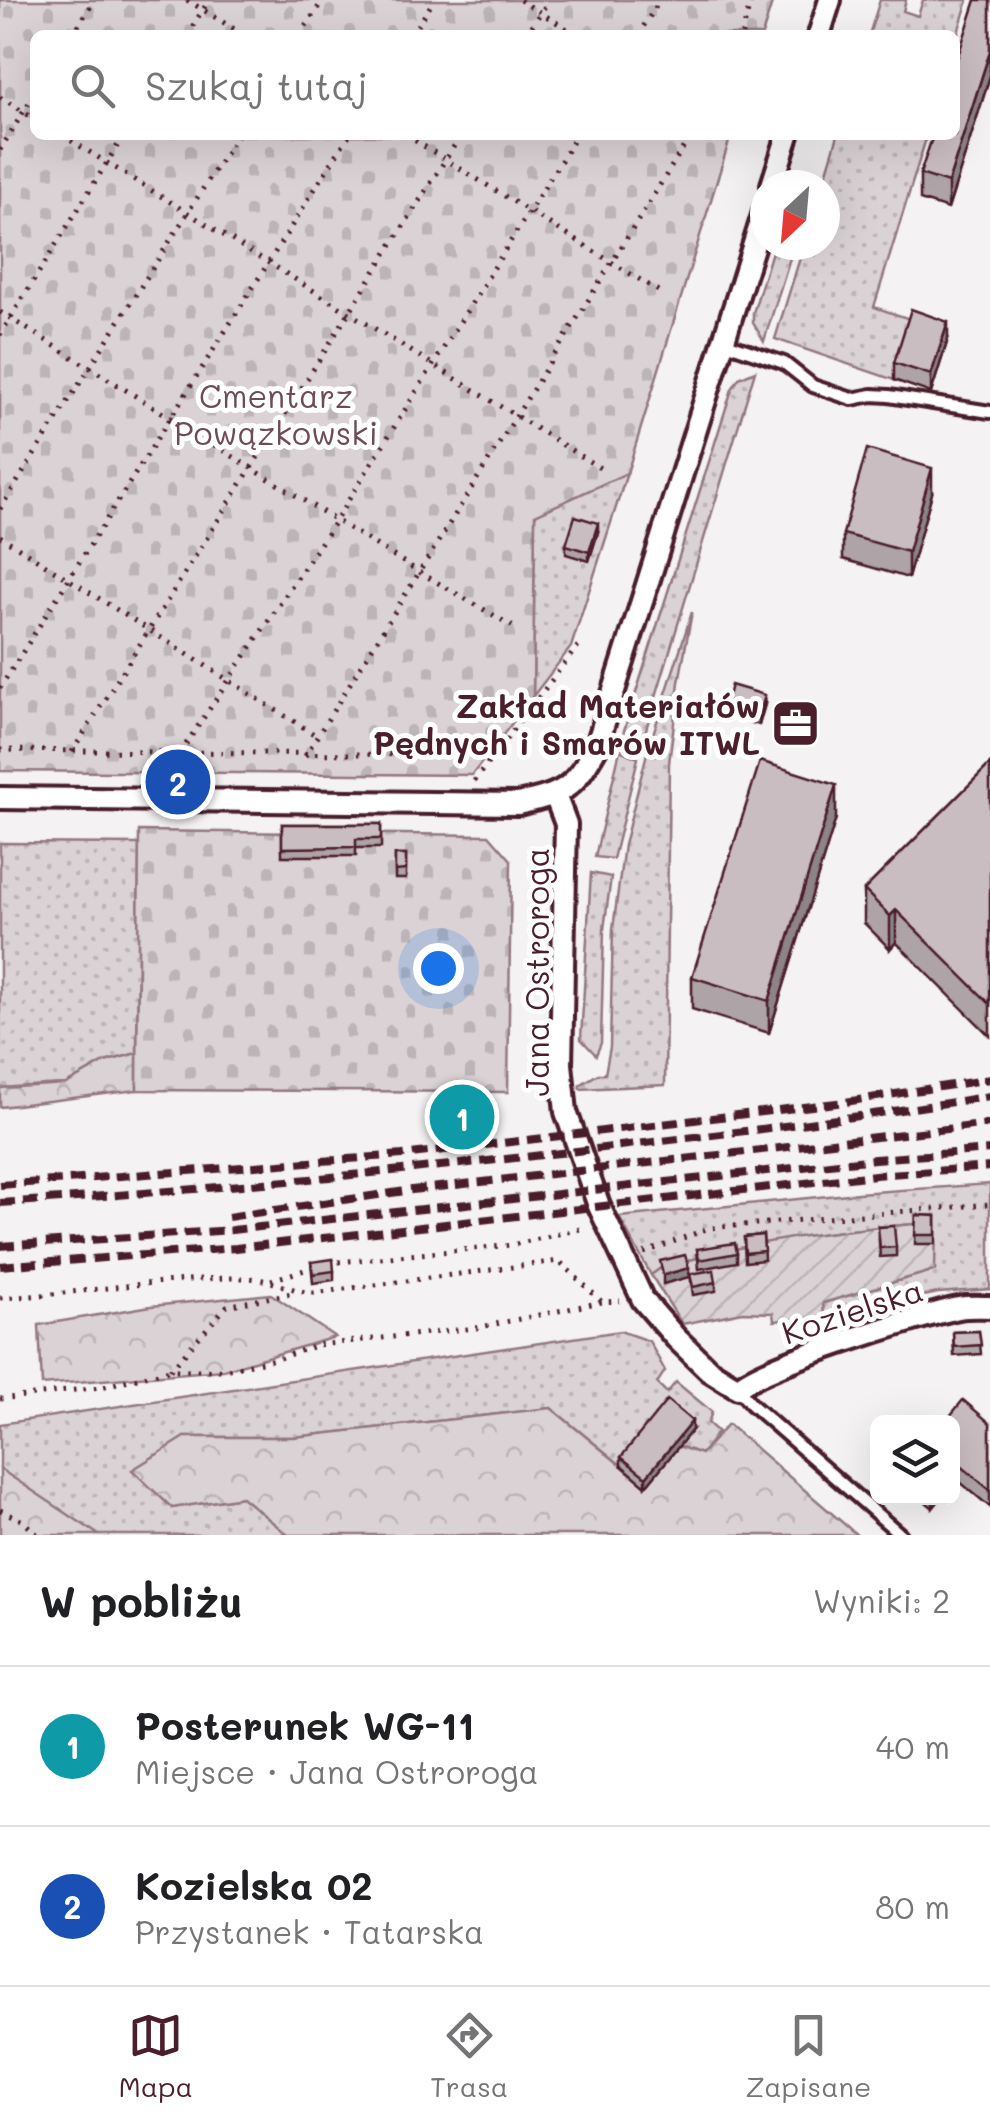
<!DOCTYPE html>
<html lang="pl">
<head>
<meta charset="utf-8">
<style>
	body { margin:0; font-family:Mali,sans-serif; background:#f2f2f2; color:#202124 }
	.controls { position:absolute; right:30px; bottom:30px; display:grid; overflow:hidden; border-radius:15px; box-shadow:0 10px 40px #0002 }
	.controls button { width:90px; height:90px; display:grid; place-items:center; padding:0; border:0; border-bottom:2px solid #e0e0e0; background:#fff; color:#202124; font:50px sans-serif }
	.compass { position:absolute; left:750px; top:170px; width:90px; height:90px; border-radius:50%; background:#fff; box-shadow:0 10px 40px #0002; rotate:206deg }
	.you { position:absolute; left:438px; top:968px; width:35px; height:35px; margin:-25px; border:8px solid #fff; border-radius:50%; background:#1a73e8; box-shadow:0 0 0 15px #1a73e833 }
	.badge { display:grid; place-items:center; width:65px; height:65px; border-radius:50%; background:#4a1f2b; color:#fff; font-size:32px; font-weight:700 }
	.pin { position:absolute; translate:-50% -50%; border:5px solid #fff; box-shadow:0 2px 10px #0006 }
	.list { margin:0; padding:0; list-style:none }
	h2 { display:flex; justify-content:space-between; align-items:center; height:130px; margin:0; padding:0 40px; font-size:42px }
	h2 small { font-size:32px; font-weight:400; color:#757577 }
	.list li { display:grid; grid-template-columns:65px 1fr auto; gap:30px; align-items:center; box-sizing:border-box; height:160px; padding:0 40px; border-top:2px solid #e0e0e0 }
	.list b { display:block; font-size:38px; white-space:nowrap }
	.list p { margin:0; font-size:32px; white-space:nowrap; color:#757577 }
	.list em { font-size:32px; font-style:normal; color:#757577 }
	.icon { flex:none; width:55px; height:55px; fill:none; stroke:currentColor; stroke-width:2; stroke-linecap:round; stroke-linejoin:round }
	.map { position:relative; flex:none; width:990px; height:1535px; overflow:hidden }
	.search { position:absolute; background:#fff; box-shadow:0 10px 40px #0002; left:30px; right:30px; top:30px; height:110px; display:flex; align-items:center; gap:25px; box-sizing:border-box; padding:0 35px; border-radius:15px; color:#757577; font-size:38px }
	.sheet { height:450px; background:#fff }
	nav { display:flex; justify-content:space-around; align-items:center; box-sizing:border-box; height:140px; border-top:2px solid #e0e0e0; background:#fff; font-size:28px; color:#757577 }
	nav a { display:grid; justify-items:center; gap:5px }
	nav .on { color:#4a1f2b }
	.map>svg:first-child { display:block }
	.grass { fill:url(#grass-dots); stroke:#927880; stroke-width:2.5 }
	.forest { fill:url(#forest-crowns); stroke:#927880; stroke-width:2.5 }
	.cemetery { fill:url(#cemetery-stones); stroke:#927880; stroke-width:2.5 }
	.garden { fill:url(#garden-furrows); stroke:#927880; stroke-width:2.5 }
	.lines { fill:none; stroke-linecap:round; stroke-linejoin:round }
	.service-casing { stroke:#4a1f2b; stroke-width:18 }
	.minor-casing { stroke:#4a1f2b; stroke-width:28 }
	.path { stroke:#4a1f2b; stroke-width:5; stroke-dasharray:2.5 8; stroke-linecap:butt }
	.service { stroke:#fff; stroke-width:10 }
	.minor { stroke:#fff; stroke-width:20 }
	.rail { stroke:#4a1f2b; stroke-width:8; stroke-dasharray:15 8; stroke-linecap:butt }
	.wall { fill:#aea3a6; stroke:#4a1f2b; stroke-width:2.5 }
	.shaded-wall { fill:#8d8487; stroke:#4a1f2b; stroke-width:2.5 }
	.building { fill:#cabdc1; stroke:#4a1f2b; stroke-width:2.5 }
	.labels { text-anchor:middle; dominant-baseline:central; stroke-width:10; stroke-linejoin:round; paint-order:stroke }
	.park-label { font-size:32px; fill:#6e4c56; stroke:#fff }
	.poi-label { font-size:32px; font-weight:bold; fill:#4a1f2b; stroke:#fff; text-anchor:end }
	.street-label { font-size:32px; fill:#4a1f2b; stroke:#fff }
</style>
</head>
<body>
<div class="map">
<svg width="990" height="1535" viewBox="0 0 990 1535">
	<defs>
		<pattern id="grass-dots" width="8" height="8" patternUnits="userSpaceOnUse" patternTransform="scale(2.5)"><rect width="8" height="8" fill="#dbd2d5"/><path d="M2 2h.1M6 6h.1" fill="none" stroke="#bdb4b7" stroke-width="1.8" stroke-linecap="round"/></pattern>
		<pattern id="forest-crowns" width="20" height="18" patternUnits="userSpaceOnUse" patternTransform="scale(2.5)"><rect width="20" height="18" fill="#dbd2d5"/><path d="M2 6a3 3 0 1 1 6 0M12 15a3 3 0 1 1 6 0" fill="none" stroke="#bdb4b7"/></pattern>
		<pattern id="cemetery-stones" width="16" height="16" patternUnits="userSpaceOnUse" patternTransform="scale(2.5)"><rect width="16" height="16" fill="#dbd2d5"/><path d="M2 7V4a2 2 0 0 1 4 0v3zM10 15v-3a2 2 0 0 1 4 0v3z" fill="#bdb4b7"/></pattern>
		<pattern id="garden-furrows" width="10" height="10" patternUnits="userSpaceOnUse" patternTransform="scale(2.5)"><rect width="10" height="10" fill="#dbd2d5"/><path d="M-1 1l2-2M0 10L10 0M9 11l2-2" fill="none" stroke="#bdb4b7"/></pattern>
	</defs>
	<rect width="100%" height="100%" fill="#f4f2f2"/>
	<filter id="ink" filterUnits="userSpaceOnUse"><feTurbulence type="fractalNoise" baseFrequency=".01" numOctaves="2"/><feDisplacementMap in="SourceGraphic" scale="20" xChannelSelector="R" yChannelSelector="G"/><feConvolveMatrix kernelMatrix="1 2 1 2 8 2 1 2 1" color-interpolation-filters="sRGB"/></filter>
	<g filter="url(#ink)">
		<path class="grass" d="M880 0H906L903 11 918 16 923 0H968L955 42V35H869Z
			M838 135H927L874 307 913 320 894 380 775 339 804 245H825L823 185Z
			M774 245H794L764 341 753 323V313Z
			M755 371 643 739 637 745 621 740 732 389 739 378Z
			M627 473 571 647 533 696 535 514Z
			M692 612 679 682 669 763 665 1085 580 1089V1085L598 1074H605L610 1047 613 929 624 845 647 753Z
			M620 750 638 758 613 859 595 857Z
			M0 843 139 844 137 1053 105 1062 66 1084 0 1088Z
			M591 873 611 877 604 929 601 1043 596 1055 581 1039Z
			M990 1184V1289L938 1293 824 1317 823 1303 935 1270 915 1224C825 1231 749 1242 661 1268L651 1275 619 1217 858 1193Z
			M620 1331 649 1341 665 1371 657 1383 667 1393 676 1382 712 1412 708 1423 718 1432 701 1454 678 1446 692 1429 667 1409 621 1465 551 1408 294 1437H185L172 1508 242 1497 289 1535H96L0 1470V1424Z"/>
		<path class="forest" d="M137 1053V1090L0 1107V1088L66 1084 105 1062Z
			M271 1294 335 1337 223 1370 42 1385 39 1325 151 1306Z
			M551 1408 646 1486 678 1446 701 1454 728 1424 857 1535H288L242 1497 172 1508 132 1470 185 1437H294Z
			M0 1469 99 1535H0Z"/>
		<path class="cemetery" d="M0 0H773L762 35H35V135H731L627 473 535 515 533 696 472 775 0 771Z
			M139 831 489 835 511 860 508 1092 137 1090Z"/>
		<path class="garden" d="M915 1224H936L935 1270 823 1303 824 1317 774 1321 773 1313 743 1312 682 1324 651 1275 661 1268C750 1242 823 1231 915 1224Z"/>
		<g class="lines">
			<defs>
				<path id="service" d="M723 342 784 363 813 386 852 399 872 395 889 396 990 412
					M738 1389 752 1405 901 1535"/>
				<path id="minor" d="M819 35 830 0
					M772 185 788 135
					M555 795 566 824 561 1064 566 1112 599 1206 643 1300 676 1338 709 1370 738 1388C758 1366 923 1315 959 1308 969 1306 980 1307 990 1307
					M0 798 518 804C565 793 572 790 596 748L765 209"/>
			</defs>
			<use href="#service" class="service-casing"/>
			<use href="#minor" class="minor-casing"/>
			<path class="path" d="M187 0 244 35
				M520 0 577 35
				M72 35 95 0
				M187 35 209 0
				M300 35 323 0
				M412 35 434 0
				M526 35 549 0
				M638 35 660 0
				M742 35 751 0
				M0 97 35 119
				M62 135 600 468
				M406 135 663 294
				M0 150 35 93
				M0 312 421 573 519 630
				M0 335 124 135
				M0 509 237 135
				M0 536 317 736
				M0 688 349 135
				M622 746 643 752
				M0 750 443 755
				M72 752 461 135
				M180 753 336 520 577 135
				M305 756 691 135
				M474 781 581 642
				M644 1253 709 1228 990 1204
				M328 1263 512 1245 584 1228
				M271 1280 318 1266
				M0 1298C83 1294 164 1277 247 1278 272 1279 291 1291 314 1293L559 1261 602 1302 620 1301
				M170 1370 227 1306 297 1292
				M0 1399 101 1387 170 1370H223L276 1359 318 1345 476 1328 602 1302
				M0 1510 23 1521 38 1535"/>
			<use href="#service" class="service"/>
			<use href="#minor" class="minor"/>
			<path class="rail" d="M0 1185 402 1155 845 1102 990 1079
				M0 1203C210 1190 419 1170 628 1145 749 1131 870 1116 990 1096
				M228 1217 412 1190 990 1124
				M0 1246 232 1230 875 1159 990 1150
				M0 1266 236 1248 875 1175 990 1167"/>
		</g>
		<path class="wall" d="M990 0V76L948 209 920 200V174Z
			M948 339 931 393 894 380V363Z
			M932 493 908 578 843 559V534Z
			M598 532 589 561 566 554V545Z
			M765 704 759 725 725 715V707Z
			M990 764V1036L896 942 890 949 864 923V890Z
			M836 818 769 1033 692 1009V977Z
			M282 824H381V848H356V856H282Z
			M395 855H406V879H395Z
			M441 1104 487 1124V1133L444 1135Z
			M916 1215 936 1216V1244H915Z
			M878 1227 896 1247V1256L880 1257Z
			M763 1235 764 1260 745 1262 744 1237Z
			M697 1249 737 1253V1262L699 1269Z
			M311 1262 334 1271V1280L313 1283Z
			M690 1274 716 1282V1291L693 1295Z
			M979 1331 981 1354 954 1356 953 1332Z
			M952 1422 990 1423V1507L954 1477Z
			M692 1430 646 1486 621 1465V1457Z
			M921 1498H941L933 1508Z"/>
		<path class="shaded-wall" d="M990 51V76L948 209V183Z
			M948 322V339L931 393V375Z
			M932 468V493L908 578V552Z
			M598 523V532L589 561V552Z
			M765 695V704L759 725V717Z
			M836 785V818L769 1033V1001Z
			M896 910V942L890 949V916Z
			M689 1268V1277L663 1284V1275Z
			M692 1421V1430L646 1486V1477Z
			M933 1498H941L933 1508Z"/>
		<path class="building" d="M976 0H990V51L948 183 920 174 933 135H955V65Z
			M911 309 948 322 931 375 894 363Z
			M867 449 932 468 908 552 843 534Z
			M575 516 598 523 589 552 566 545Z
			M731 685 765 695 759 717 725 707Z
			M760 761 836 785 769 1001 692 977Z
			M990 764V1004L896 910 890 916 864 890Z
			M282 824H381V839H356V847L282 848Z
			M395 855H406V870L395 871Z
			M480 1099 487 1124 444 1126 441 1104Z
			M916 1215 936 1216V1235H915Z
			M894 1226 896 1247 880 1248 878 1227Z
			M763 1235 764 1251 745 1253 744 1237Z
			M735 1243 737 1253 699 1260 697 1249Z
			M685 1255 689 1268 663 1275 660 1261Z
			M333 1259 334 1271 313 1274 311 1262Z
			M714 1270 716 1282 693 1287 690 1274Z
			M979 1331 981 1345 954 1347 953 1332Z
			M667 1400 692 1421 646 1477 621 1457Z
			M963 1400 990 1423V1490L954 1460 952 1461V1422H945Z"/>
	</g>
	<defs>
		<symbol id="office-square" viewBox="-11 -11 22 22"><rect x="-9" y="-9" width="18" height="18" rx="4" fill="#4a1f2b" stroke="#fff"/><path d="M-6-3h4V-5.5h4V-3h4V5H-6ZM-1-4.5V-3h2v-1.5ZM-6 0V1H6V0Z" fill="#fff"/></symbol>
	</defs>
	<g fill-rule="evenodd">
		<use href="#office-square" x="768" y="696" width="55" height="55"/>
	</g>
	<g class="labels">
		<g class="park-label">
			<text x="276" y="395">Cmentarz<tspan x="276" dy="37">Powązkowski</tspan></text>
		</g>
		<g class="poi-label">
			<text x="760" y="705">Zakład Materiałów<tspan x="760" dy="37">Pędnych i Smarów ITWL</tspan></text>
		</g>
		<g class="street-label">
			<text transform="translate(536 972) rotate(-90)">Jana Ostroroga</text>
			<text transform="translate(852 1310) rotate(-18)">Kozielska</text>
		</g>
	</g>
</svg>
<div class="controls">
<button><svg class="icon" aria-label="layers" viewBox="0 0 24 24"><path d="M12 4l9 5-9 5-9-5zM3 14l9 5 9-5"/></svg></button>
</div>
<svg class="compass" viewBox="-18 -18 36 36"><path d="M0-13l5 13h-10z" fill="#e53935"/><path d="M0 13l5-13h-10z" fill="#757577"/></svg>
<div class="you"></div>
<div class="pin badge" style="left:462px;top:1117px;background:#0f9aa8">1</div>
<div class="pin badge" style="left:178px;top:782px;background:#1a4fb4">2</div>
<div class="search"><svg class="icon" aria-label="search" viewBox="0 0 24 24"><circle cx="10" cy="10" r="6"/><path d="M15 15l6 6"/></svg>Szukaj tutaj</div>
</div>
<section class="sheet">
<h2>W pobliżu<small>Wyniki: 2</small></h2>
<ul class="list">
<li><span class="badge" style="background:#0f9aa8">1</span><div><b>Posterunek WG-11</b><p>Miejsce · Jana Ostroroga</p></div><em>40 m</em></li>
<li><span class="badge" style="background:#1a4fb4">2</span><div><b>Kozielska 02</b><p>Przystanek · Tatarska</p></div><em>80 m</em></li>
</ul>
</section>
<nav>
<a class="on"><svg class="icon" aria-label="map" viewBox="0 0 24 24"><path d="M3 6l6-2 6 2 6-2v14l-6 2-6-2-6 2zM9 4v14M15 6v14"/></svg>Mapa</a>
<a><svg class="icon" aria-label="directions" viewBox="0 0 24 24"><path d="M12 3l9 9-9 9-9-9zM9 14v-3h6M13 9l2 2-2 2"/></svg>Trasa</a>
<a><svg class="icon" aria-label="saved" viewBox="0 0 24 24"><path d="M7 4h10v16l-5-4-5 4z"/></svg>Zapisane</a>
</nav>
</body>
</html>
